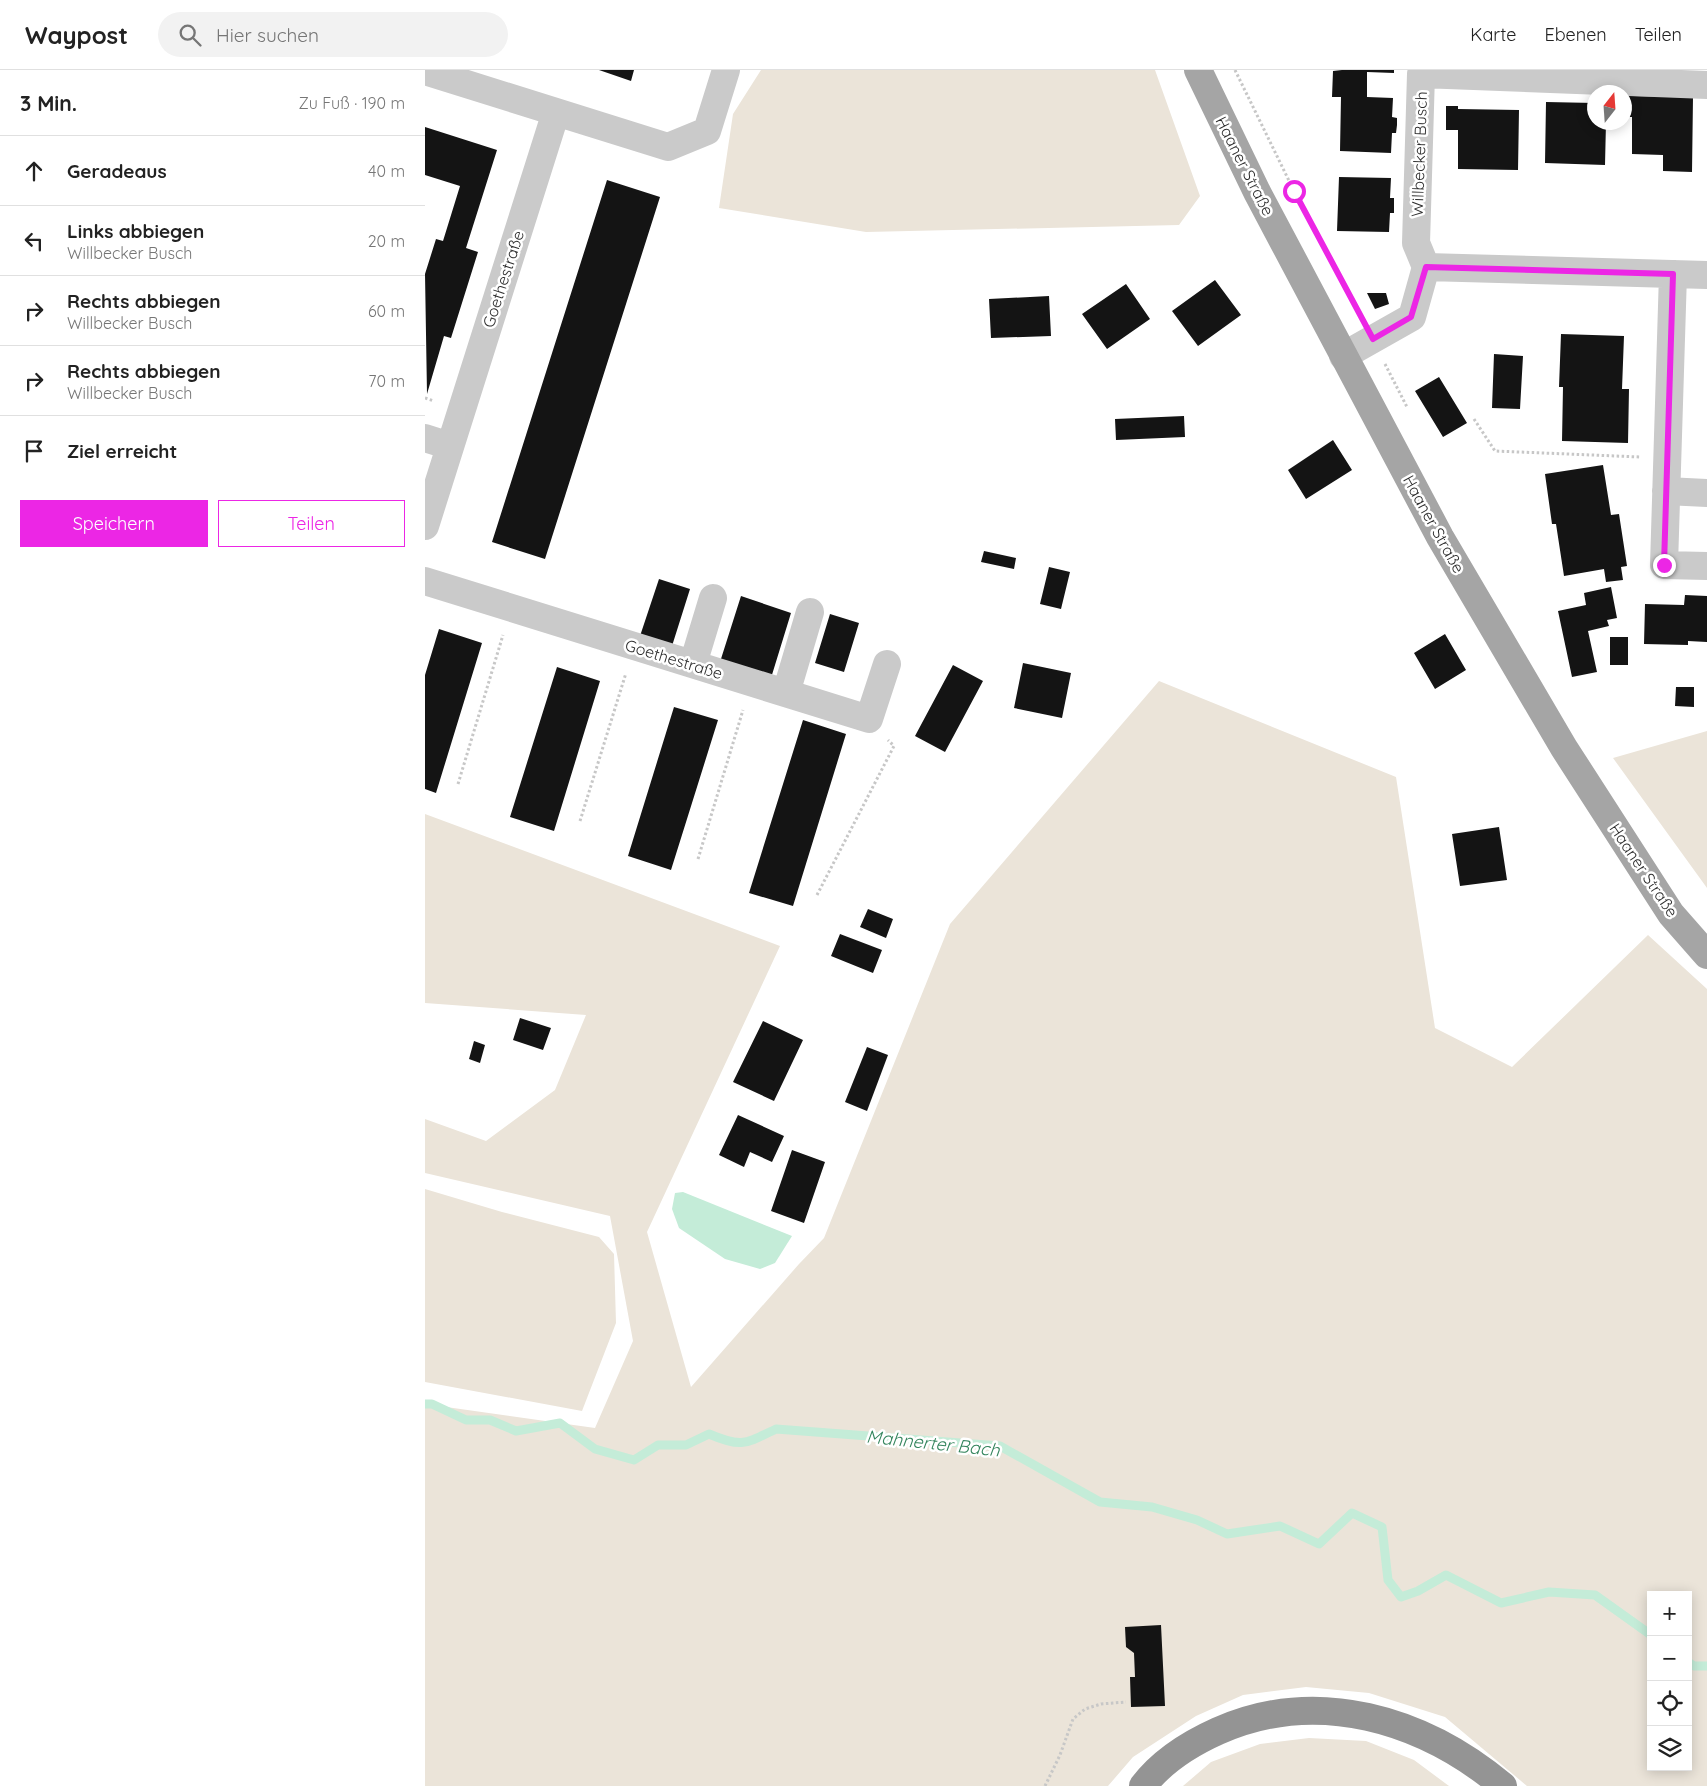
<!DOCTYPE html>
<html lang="de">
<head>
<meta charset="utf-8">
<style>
	body { margin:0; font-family:Quicksand,sans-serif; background:#f2f2f2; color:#222 }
	.controls { position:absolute; right:15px; bottom:15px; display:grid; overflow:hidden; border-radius:0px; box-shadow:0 2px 12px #0003 }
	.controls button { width:45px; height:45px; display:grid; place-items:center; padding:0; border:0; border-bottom:1px solid #e0e0e0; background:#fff; color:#222; font:25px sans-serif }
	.compass { position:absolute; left:1162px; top:15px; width:45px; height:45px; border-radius:50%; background:#fff; box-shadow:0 2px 12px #0003; rotate:17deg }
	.stop { position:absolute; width:15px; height:15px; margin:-11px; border:4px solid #ec26e5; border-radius:50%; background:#fff }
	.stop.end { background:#ec26e5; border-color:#fff; box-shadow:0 1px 5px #0008 }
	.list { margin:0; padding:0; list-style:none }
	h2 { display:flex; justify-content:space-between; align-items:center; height:65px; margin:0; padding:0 20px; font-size:21px }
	h2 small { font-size:16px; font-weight:400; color:#767676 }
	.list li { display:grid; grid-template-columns:32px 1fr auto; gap:15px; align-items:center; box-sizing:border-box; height:70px; padding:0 20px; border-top:1px solid #e0e0e0 }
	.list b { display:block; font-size:19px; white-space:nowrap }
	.list p { margin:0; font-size:16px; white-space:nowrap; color:#767676 }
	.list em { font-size:16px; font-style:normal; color:#767676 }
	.actions { display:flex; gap:10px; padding:15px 20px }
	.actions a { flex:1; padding:11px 0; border:1px solid #ec26e5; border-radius:0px; text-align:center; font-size:18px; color:#ec26e5 }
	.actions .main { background:#ec26e5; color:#fff }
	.icon { flex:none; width:28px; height:28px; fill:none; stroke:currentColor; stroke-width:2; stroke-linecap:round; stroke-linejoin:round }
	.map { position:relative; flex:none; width:1282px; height:1716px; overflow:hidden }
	header { display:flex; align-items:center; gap:30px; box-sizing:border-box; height:70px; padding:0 25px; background:#fff; border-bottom:1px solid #e0e0e0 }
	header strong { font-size:24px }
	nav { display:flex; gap:28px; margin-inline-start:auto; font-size:18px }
	.search { width:350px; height:45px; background:#f2f2f2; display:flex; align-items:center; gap:12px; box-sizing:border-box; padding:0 18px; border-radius:28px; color:#767676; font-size:19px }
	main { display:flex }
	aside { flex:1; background:#fff }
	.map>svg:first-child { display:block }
	.green { fill:#ebe4d9; fill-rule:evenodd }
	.water { fill:#c4ecd8 }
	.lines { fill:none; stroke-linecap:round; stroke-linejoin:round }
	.stream { stroke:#c4ecd8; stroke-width:9 }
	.building { fill:#141414 }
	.path { stroke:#c7c7c7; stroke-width:3; stroke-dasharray:2.5 2.5; stroke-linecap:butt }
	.minor { stroke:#cacaca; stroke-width:28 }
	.major { stroke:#a5a5a5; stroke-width:28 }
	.highway { stroke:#949494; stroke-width:28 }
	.route { stroke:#ec26e5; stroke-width:6 }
	.labels { text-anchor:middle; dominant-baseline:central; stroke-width:5; stroke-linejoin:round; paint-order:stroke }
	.street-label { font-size:16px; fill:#2d2d2d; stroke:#fff }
	.water-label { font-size:18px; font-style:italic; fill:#34855d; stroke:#fff }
</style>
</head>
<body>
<header>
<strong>Waypost</strong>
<div class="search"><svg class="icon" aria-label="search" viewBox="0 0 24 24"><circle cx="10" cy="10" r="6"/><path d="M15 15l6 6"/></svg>Hier suchen</div>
<nav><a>Karte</a><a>Ebenen</a><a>Teilen</a></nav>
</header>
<main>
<aside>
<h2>3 Min.<small>Zu Fuß · 190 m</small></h2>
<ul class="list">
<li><svg class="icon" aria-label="ahead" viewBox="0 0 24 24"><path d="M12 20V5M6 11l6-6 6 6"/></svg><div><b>Geradeaus</b></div><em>40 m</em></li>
<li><svg class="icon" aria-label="left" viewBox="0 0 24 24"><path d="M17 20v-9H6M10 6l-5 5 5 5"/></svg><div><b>Links abbiegen</b><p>Willbecker Busch</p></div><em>20 m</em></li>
<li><svg class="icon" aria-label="right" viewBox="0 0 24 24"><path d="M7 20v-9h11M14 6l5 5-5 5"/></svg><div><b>Rechts abbiegen</b><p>Willbecker Busch</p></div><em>60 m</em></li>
<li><svg class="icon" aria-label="right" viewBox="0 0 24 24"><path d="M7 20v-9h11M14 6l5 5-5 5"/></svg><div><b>Rechts abbiegen</b><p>Willbecker Busch</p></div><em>70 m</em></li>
<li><svg class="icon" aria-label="arrive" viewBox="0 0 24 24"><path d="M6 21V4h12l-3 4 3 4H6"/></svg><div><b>Ziel erreicht</b></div></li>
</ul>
<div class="actions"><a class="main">Speichern</a><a>Teilen</a></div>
</aside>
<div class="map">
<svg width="1282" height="1716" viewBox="0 0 1282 1716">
	<rect width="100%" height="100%" fill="#fff"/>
	<path class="green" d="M336 0H730L775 126 754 155 441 162 294 138 308 44Z
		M734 611 971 707 1010 958 1087 997 1223 865 1282 919V1716H1102L1020 1647 944 1623 881 1617 818 1625 771 1646 708 1687 683 1716H0V1334L170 1358 208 1271 185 1146 0 1103V1049L61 1071 130 1020 161 945 0 933V744L355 876 222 1162 266 1317 374 1194 399 1168 525 854ZM1226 1525H1263V1697H1226Z
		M1282 661V818L1188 688Z
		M0 1119 77 1142 174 1167 189 1184 191 1253 157 1341 0 1312Z
		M884 1668 941 1671 989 1690 1024 1716H758L786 1692 835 1674Z"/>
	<path class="water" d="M258 1122 367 1166 350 1193 335 1199 300 1189 254 1158 247 1139 250 1123Z"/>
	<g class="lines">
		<path class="stream" d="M0 1334H7L41 1350H65L91 1361 135 1353 170 1379 209 1390 233 1375H261L284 1364C317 1378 320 1374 351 1359L575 1376 675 1432 727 1437 772 1450 802 1464 855 1456 894 1474 927 1443 957 1457 963 1510 976 1527 993 1521 1021 1505 1076 1533 1124 1522 1170 1525 1226 1565
			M1263 1592 1269 1596H1282"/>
	</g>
	<path class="building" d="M174 0H209L206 11Z
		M917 0H969V3L942 2V27L968 28 967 47 972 48V55L971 63H967L966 83 915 81 916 27H907L908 1Z
		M1200 23H1208V26L1268 27 1267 102 1238 101V85L1207 84V47H1200Z
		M1121 32 1170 33V52H1181L1180 95 1120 93Z
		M1021 36H1033V39L1094 40 1093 100 1033 99V60H1021Z
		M0 57 72 80 41 178 53 182 26 268 19 266 2 324 0 204 11 169 18 171 35 116 0 105Z
		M914 107 966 108 965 128H969V143H965L964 162 912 161Z
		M182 110 235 127 120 489 67 472Z
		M790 210 816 245 773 276 747 241Z
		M701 214 725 249 682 279 657 244Z
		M942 223H961L964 234 950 239Z
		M624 226 626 266 566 268 564 229Z
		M1136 264 1199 266 1197 319H1204L1203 373 1137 371 1138 317H1134Z
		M1069 284 1098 286 1095 339 1067 338Z
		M1014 307 1042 353 1018 367 990 321Z
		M759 346 760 367 691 370 690 349Z
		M908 370 927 400 881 429 863 400Z
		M1178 395 1186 445 1194 444 1202 496 1196 497 1198 510 1181 512 1179 499 1139 506 1131 454H1127L1120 404Z
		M559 481 591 488 589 499 556 492Z
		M624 497 645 502 636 539 615 534Z
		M234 509 265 519 247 576 215 566Z
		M1186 517 1192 548 1182 550 1184 556 1163 561 1172 602 1147 607 1133 541 1161 535 1159 523Z
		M1260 525 1282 526V572L1263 571V575L1219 574 1220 534 1259 535Z
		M316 526 366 543 346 608 295 592Z
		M405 544 434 553 419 602 390 593Z
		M14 559 57 573 11 723 0 719V605Z
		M1020 564 1041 600 1010 619 989 583Z
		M1185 567H1203V595H1185Z
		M598 593 646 603 637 648 589 638Z
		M528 595 558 611 520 682 490 666Z
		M132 597 175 611 129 761 85 747Z
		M1251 617H1269V637L1250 636Z
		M249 637 293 650 246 800 203 786Z
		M378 650 421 664 368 836 324 823Z
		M1074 757 1082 810 1035 816 1027 764Z
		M443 839 468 849 461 868 435 857Z
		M415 864 457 880 448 903 406 886Z
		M95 948 126 958 118 980 88 970Z
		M338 951 378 970 349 1031 308 1012Z
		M49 971 60 975 55 993 44 989Z
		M442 977 463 985 442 1041 420 1032Z
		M313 1045 359 1066 347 1092 325 1082 319 1097 294 1085Z
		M367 1080 400 1092 379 1153 346 1141Z
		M736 1555 740 1636 706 1637 705 1607H710L709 1583 701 1577 700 1557Z"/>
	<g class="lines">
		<path class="path" d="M810 0 869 121 934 244
			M960 294 982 337
			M0 328 9 331
			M1049 349 1070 381 1215 387
			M33 714 78 565
			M155 751 201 603
			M273 789 318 640
			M392 825 469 676 463 670
			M620 1716 635 1685 648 1649 660 1639 676 1634 701 1632"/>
		<path class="minor" d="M0 1 243 77 282 61 301 0
			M1001 197 991 173 996 4 1282 15
			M1248 204 1239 495 1282 496
			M918 286 987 247 1001 197 1282 205
			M0 368 25 376
			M1241 421 1282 423
			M0 456 131 42
			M0 511 444 649 462 594
			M268 594 288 528
			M361 623 385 542"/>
		<path class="major" d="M773 0 832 122 1015 467 1139 678 1246 844 1282 885"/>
		<path class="highway" d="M718 1716C737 1691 764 1674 793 1661 892 1617 998 1649 1078 1716"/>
	</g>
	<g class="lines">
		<path class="route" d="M869 121 948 269 986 247 1001 197 1248 204 1239 495"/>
	</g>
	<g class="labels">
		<g class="street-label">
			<text transform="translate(994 84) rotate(-88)">Willbecker Busch</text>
			<text transform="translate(820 96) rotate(63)">Haaner Straße</text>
			<text transform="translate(78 209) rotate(-72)">Goethestraße</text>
			<text transform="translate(1009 454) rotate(61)">Haaner Straße</text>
			<text transform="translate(249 589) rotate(17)">Goethestraße</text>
			<text transform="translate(1219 800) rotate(56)">Haaner Straße</text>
		</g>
		<g class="water-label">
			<text transform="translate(508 1373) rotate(6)">Mahnerter Bach</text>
		</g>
	</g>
</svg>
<div class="controls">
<button>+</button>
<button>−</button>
<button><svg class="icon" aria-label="locate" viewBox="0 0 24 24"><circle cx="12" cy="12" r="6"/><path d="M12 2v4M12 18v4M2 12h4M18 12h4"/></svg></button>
<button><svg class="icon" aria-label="layers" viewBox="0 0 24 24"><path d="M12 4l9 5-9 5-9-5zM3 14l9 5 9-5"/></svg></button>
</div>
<svg class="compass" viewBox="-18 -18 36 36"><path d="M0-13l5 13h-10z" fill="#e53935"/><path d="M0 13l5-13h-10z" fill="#767676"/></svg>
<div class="stop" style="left:869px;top:121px"></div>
<div class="stop end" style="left:1239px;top:495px"></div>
</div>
</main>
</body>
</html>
